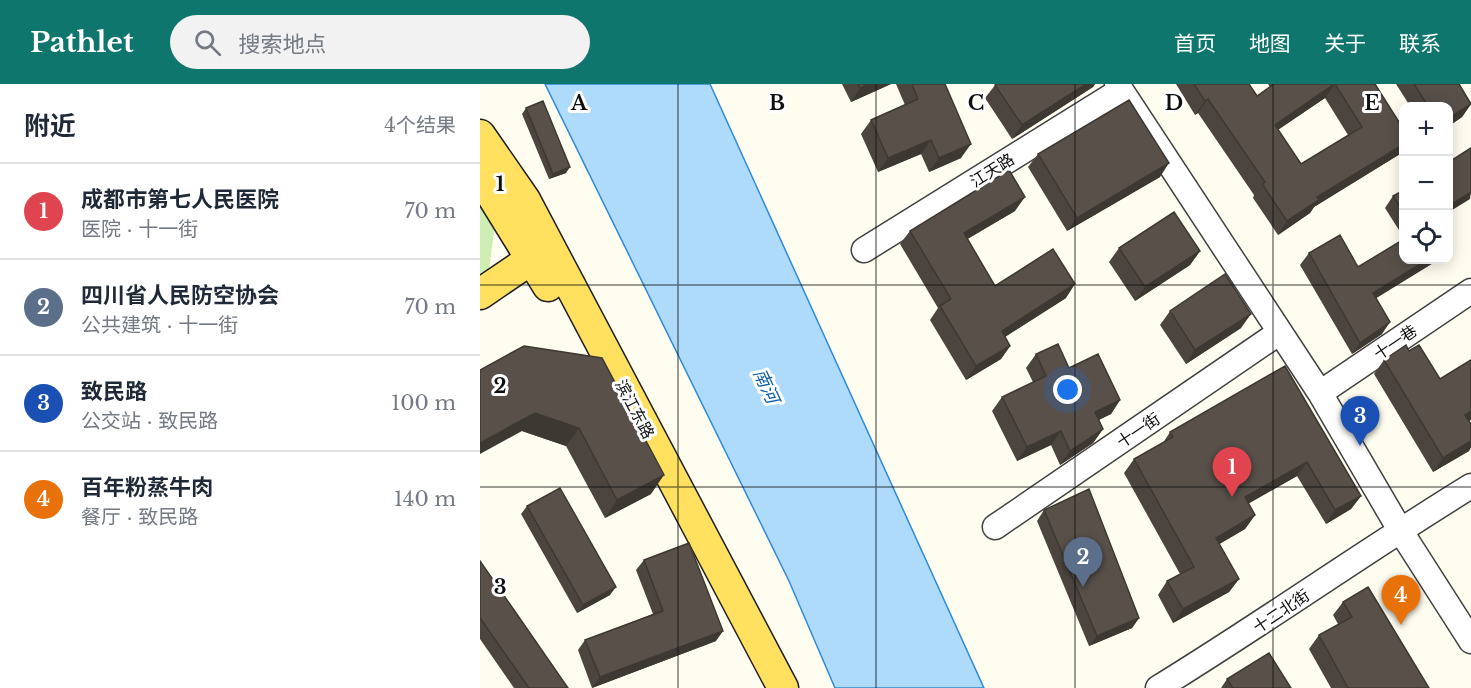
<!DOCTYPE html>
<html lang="zh">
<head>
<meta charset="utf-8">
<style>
	body { margin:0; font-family:"Libre Baskerville","Noto Sans SC",serif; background:#f2f2f3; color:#1f2937 }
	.controls { position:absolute; right:18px; top:18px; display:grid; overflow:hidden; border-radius:12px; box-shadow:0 3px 15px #0003 }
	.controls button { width:54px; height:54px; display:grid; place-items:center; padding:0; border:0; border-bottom:2px solid #e0e1e3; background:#fff; color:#1f2937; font:30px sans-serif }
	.you { position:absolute; left:588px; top:306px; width:21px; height:21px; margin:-15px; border:4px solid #fff; border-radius:50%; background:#1a73e8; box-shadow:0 0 0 9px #1a73e833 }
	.badge { display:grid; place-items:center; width:39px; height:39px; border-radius:50%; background:#0f766e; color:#fff; font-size:20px; font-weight:700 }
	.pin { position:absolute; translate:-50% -50px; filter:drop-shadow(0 2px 3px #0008) }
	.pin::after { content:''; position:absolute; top:32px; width:21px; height:18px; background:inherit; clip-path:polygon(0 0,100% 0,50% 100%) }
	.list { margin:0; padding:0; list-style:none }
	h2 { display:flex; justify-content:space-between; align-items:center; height:78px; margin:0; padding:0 24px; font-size:26px }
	h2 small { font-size:20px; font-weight:400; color:#747a83 }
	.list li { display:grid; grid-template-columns:39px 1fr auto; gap:18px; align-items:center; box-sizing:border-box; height:96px; padding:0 24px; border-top:2px solid #e0e1e3 }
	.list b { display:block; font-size:22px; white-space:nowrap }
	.list p { margin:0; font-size:20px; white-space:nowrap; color:#747a83 }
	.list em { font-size:20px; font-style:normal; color:#747a83 }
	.icon { flex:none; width:33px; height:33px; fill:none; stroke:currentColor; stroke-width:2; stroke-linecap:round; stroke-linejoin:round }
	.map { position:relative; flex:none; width:991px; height:604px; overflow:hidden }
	header { display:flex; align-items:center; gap:36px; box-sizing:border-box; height:84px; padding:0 30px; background:#0f766e; color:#fff }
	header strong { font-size:28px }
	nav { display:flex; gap:33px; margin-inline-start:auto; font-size:21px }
	.search { width:420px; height:54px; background:#f2f2f3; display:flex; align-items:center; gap:15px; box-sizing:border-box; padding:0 21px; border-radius:33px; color:#747a83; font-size:22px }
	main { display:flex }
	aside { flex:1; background:#fff }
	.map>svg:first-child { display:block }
	.green { fill:#cfeeb4 }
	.water { fill:#aedafc; stroke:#2d8bda; stroke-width:1.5 }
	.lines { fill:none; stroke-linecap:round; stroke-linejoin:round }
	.minor-casing { stroke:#414141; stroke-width:27 }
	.major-casing { stroke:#1f1f1f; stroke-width:33 }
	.minor { stroke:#fff; stroke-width:24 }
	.major { stroke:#ffe15f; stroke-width:30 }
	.wall { fill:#4c453f; fill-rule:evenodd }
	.shaded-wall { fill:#3e3833 }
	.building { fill:#585049; stroke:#3e3833; stroke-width:1.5 }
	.grid { fill:none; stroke:#0e0e0e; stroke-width:1.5; stroke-opacity:0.55 }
	.labels { text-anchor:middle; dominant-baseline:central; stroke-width:6; stroke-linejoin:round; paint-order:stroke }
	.street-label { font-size:16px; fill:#0e0e0e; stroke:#fff }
	.water-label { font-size:18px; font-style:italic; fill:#0a5cac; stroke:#fff }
	.grid-label { font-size:20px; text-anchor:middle; font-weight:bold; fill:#0e0e0e; stroke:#fff; stroke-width:6; stroke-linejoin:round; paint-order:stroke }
</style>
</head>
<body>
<header>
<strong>Pathlet</strong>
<div class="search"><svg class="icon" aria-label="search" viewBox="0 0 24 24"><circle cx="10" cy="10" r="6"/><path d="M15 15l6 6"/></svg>搜索地点</div>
<nav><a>首页</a><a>地图</a><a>关于</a><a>联系</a></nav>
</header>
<main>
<aside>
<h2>附近<small>4个结果</small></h2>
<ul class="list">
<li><span class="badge" style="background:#e0444e">1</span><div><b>成都市第七人民医院</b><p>医院 · 十一街</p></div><em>70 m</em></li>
<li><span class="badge" style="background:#5c6f8a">2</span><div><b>四川省人民防空协会</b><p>公共建筑 · 十一街</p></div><em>70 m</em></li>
<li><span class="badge" style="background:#1a4fb4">3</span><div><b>致民路</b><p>公交站 · 致民路</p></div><em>100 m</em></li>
<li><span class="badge" style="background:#e8710a">4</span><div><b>百年粉蒸牛肉</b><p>餐厅 · 致民路</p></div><em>140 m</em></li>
</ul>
</aside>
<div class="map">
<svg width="991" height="604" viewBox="0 0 991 604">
	<rect width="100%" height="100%" fill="#fffdef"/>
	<path class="green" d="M0 100 17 125 9 186 0 192Z"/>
	<path class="water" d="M65 0H230L504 604H355L309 497Z"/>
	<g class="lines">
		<defs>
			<path id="minor" d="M637 0 840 309 920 446 991 557
				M384 166 641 6
				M840 309 991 207
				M515 443 800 248
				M678 604C784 539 885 467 991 402"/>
			<path id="major" d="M0 51 45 116 303 604
				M0 92 68 202
				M0 210 69 163"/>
		</defs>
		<use href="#minor" class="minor-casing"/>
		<use href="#major" class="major-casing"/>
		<use href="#minor" class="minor"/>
		<use href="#major" class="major"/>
	</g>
	<path class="wall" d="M362 0H411L371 18Z
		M416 0H465L481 74 449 88 441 70 398 88 381 50 391 36 425 21Z
		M516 0H615L613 3 532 55 505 14Z
		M696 0H769L777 12 790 3 788 0H895L924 46V65L920 70 834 123 830 129 798 151 773 114 774 111 718 29 715 31ZM845 14 868 51 821 80 798 46Z
		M916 0H979L991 20 982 33 969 42V22H930Z
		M46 24 86 89 69 95 42 30Z
		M558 70 680 93 587 147 548 83Z
		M924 106V154L905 124 913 112Z
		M535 127 487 155 515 202 586 214 525 253 530 262 521 275 486 296 450 236 458 224 420 160 430 147Z
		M639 164 720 167 710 181 655 217 629 178Z
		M829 169 878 183 924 176H958L896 214 902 250 872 270 820 181Z
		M690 227 761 244 706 280 680 241Z
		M44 262 171 410 125 434 86 362 42 347Z
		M929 267 960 295 991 340V363L989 367 953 388 894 290 904 276Z
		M556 270 589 284 640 316 631 330 619 336 623 345 613 359 580 381 571 361 537 377 512 327 522 313 553 298 546 284Z
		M805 282 881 412 871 425 846 440 817 392 768 420 775 431 765 445 739 460 759 495 749 508 693 539 678 511 687 497 700 490 644 389 654 375 683 359 690 348Z
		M47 422 130 511 97 529 41 430Z
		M564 426 659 534 652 544 609 562 557 437Z
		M164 476 236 557 112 604 98 566 105 556 173 530 156 486Z
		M0 477 88 604H34L0 555Z
		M863 518 949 604H851L829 565 839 551 858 540 853 531Z
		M747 595 811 604H741Z"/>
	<path class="shaded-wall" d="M389 0H411L371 18 380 4Z
		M606 0H615L613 3 532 55 542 41Z
		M855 0 845 14 785 54 795 41Z
		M728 15 718 29 715 31 725 17Z
		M991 20 982 33 969 42V34Z
		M451 56 441 70 398 88 408 74Z
		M491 60 481 74 449 88 459 74Z
		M924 60V65L920 70 834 123 830 129 798 151 807 137 837 113Z
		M689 79 680 93 587 147 597 134Z
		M90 83 86 89 69 95 73 90Z
		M991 108 990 115 969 128V122Z
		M545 113 535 127 474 163 484 149Z
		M720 167 710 181 655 217 665 203Z
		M947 176H958L885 221 893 209Z
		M595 200 586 214 512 261 522 247Z
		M771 230 761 244 706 280 715 266Z
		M910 238 902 250 872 270 880 259Z
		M530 262 521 275 486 296 496 282Z
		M640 316 631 330 605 342 615 328Z
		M991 327V336L976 345 985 331Z
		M55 329 99 344 86 362 42 347 0 370V359Z
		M623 345 613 359 580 381 590 367Z
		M581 347 571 361 537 377 547 363Z
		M991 357V363L989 367 953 388 963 374Z
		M827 378 817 392 755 427 765 413Z
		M184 391 171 410 125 434 137 416Z
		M881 412 871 425 846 440 855 426Z
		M775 431 765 445 726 468 736 454Z
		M759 495 749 508 693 539 703 525Z
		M136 503 130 511 97 529 103 521Z
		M659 534 652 544 609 562 617 552Z
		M243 547 236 557 112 604 120 593Z"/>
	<path class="building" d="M378 0H389L380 4Z
		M432 0H465L491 60 459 74 451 56 408 74 391 36 438 15Z
		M516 0H606L542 41 515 1Z
		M714 0H769L777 12 794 0H854L795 41 821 80 882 43 855 0H895L924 46V60L837 113 839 116 807 137 782 100 785 98 728 15 725 17Z
		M934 0H979L991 20 969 34V22H948Z
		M649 16 689 79 597 134 558 70Z
		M63 17 90 83 73 90 46 24Z
		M991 64V108L969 122V78Z
		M529 86 545 113 484 149 515 202 573 165 595 200 522 247 530 262 496 282 460 222 471 215 430 147Z
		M924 106V129L913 112Z
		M694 128 720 167 665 203 639 164Z
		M860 151 878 183 924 155V176H947L893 209 910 238 880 259 829 169Z
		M745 190 771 230 715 266 690 227Z
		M578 260 589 284 618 270 640 316 615 328 623 345 590 367 581 347 547 363 522 313 566 292 556 270Z
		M926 261 929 267 939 261 960 295 991 276V327L985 331 991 340V357L963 374 904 276Z
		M44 262 122 274 184 391 137 416 99 344 55 329 0 359V286Z
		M805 282 881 412 855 426 827 378 765 413 775 431 736 454 759 495 703 525 687 497 714 483 654 375 693 353 690 348Z
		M80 404 136 503 103 521 47 422Z
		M609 405 659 534 617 552 564 426Z
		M209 459 243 547 120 593 105 556 183 527 164 476Z
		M0 477 88 604H49L0 534Z
		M888 503 949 604H868L839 551 872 533 863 518Z
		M789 569 811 604H753L747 595Z"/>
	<path class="grid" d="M198 0V604M396 0V604M595 0V604M793 0V604M0 201H991M0 403H991"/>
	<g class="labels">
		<g class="street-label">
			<text transform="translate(512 86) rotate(-32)">江天路</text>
			<text transform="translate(915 258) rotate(-34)">十一巷</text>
			<text transform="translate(155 325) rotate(62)">滨江东路</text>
			<text transform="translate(658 346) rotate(-34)">十一街</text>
			<text transform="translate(801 527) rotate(-34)">十二北街</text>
		</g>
		<g class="water-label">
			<text transform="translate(286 302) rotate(65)">南河</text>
		</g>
	</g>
	<g class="grid-label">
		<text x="99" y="26">A</text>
		<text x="297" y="26">B</text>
		<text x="496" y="26">C</text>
		<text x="694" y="26">D</text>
		<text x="892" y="26">E</text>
		<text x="20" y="107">1</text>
		<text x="20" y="309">2</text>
		<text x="20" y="510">3</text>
	</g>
</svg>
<div class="controls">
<button>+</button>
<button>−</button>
<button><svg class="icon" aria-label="locate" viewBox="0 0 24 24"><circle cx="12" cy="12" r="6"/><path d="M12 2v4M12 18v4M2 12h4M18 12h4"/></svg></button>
</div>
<div class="you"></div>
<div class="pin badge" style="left:752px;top:413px;background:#e0444e">1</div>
<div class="pin badge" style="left:603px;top:503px;background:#5c6f8a">2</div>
<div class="pin badge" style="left:880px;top:362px;background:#1a4fb4">3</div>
<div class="pin badge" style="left:921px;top:541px;background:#e8710a">4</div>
</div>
</main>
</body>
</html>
